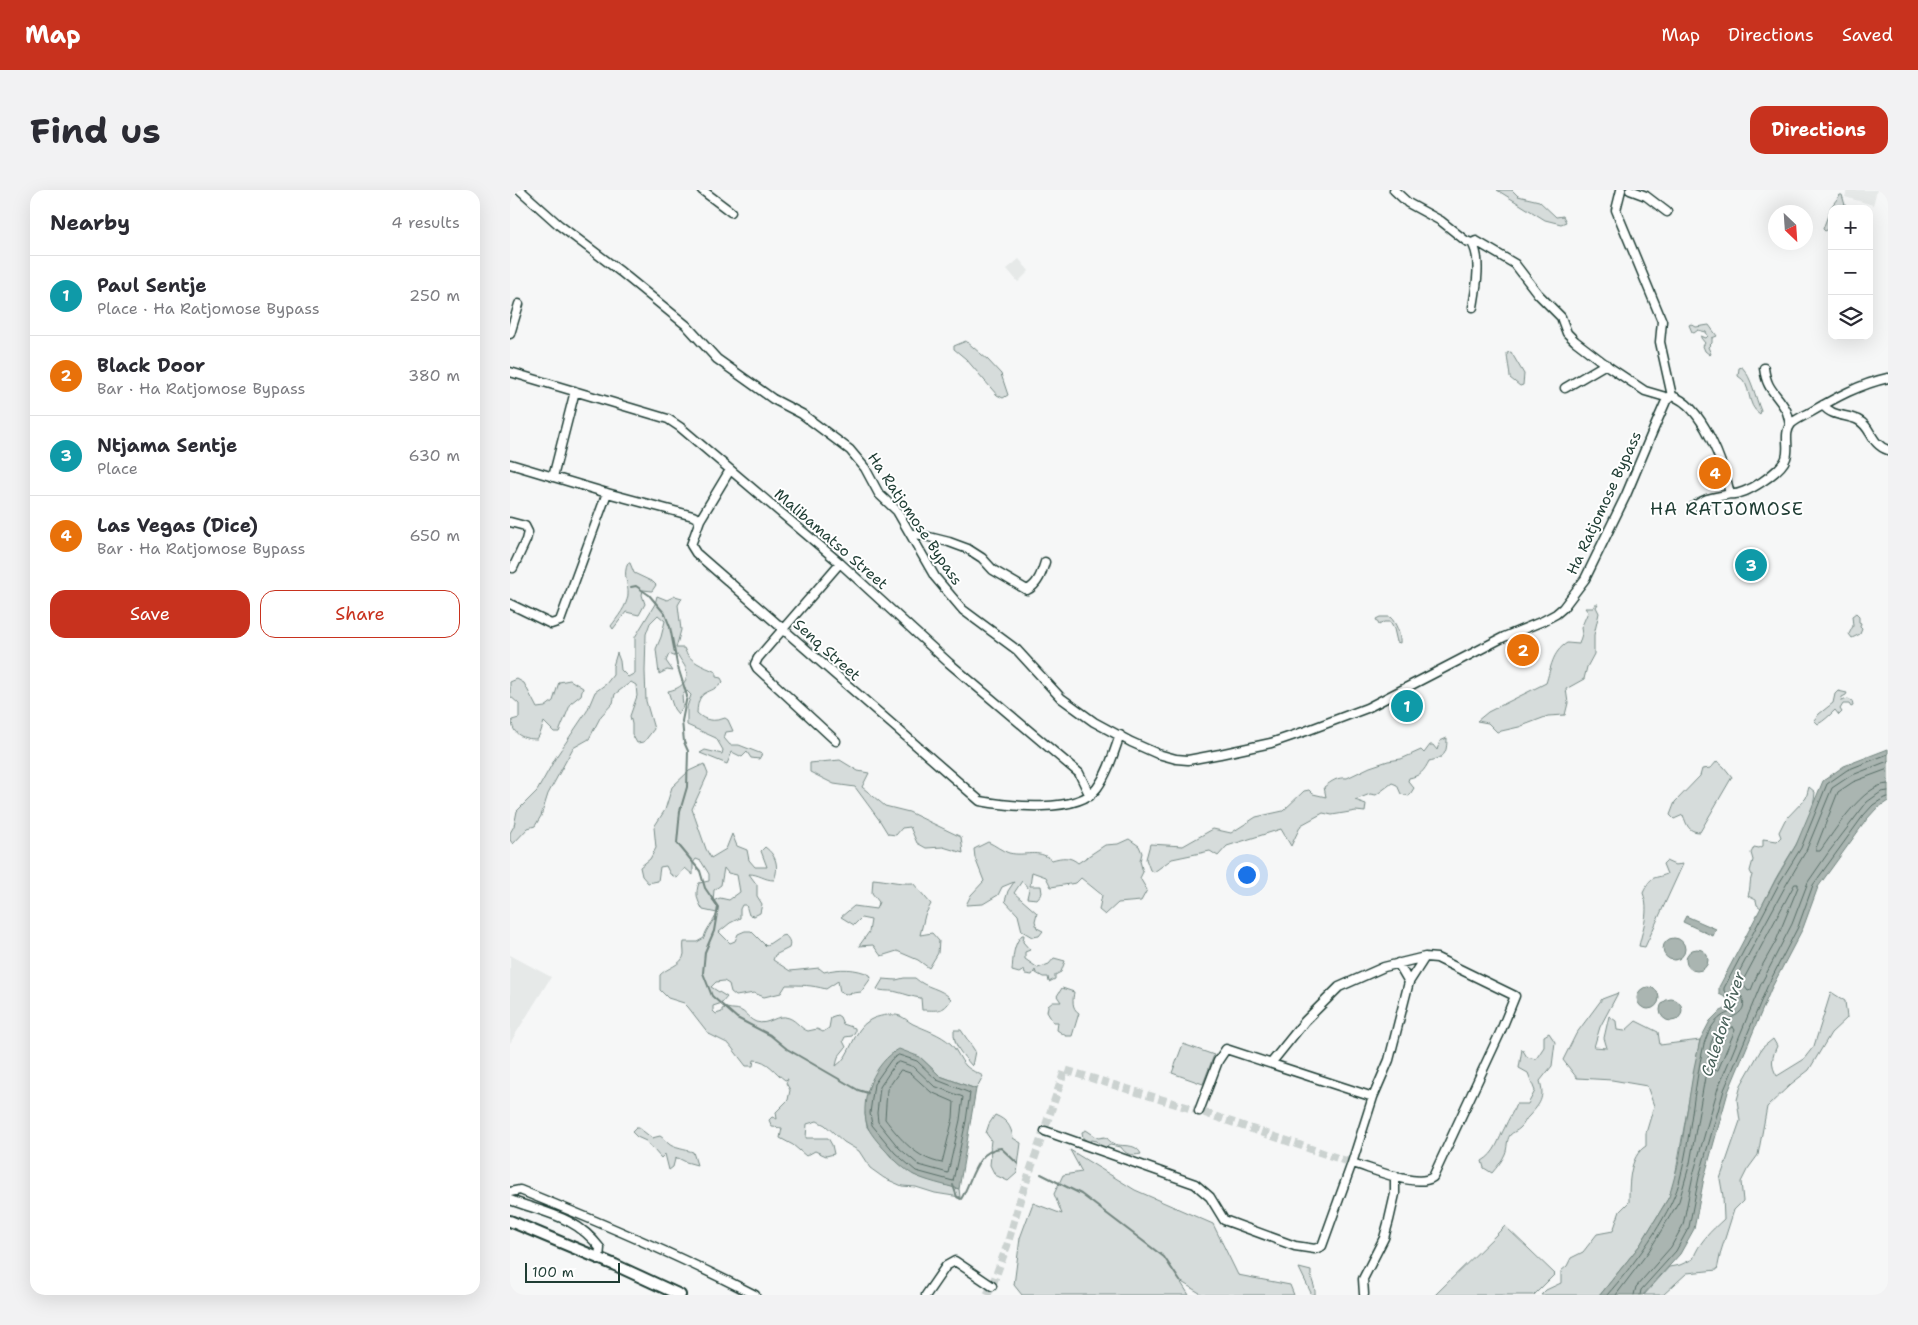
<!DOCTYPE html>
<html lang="en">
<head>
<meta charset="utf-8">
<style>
	body { margin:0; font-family:"Shantell Sans",sans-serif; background:#f2f2f3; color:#2b2b33 }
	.controls { position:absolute; right:15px; top:15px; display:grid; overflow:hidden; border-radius:10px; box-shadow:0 5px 20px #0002 }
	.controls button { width:45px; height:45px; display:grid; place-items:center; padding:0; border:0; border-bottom:1px solid #e1e1e2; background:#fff; color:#2b2b33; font:25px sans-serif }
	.compass { position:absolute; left:1258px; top:15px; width:45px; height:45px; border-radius:50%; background:#fff; box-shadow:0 5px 20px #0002; rotate:155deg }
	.scale { position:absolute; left:15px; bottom:12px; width:95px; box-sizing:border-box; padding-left:5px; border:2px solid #1f3d34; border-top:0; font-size:14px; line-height:18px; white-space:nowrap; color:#1f3d34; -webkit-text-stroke:4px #fff; paint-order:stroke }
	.you { position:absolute; left:736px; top:684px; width:18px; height:18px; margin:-12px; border:4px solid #fff; border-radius:50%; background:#1a73e8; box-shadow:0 0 0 8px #1a73e833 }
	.badge { display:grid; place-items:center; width:32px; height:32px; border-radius:50%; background:#c8321e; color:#fff; font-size:16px; font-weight:700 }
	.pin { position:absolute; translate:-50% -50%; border:2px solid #fff; box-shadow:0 1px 5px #0006 }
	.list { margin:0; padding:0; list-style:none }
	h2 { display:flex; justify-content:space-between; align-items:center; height:65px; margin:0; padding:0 20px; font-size:21px }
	h2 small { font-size:16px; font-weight:400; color:#7c7c81 }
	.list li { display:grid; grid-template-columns:32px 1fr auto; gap:15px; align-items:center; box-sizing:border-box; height:80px; padding:0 20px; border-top:1px solid #e1e1e2 }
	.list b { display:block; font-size:19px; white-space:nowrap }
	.list p { margin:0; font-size:16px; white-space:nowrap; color:#7c7c81 }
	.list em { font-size:16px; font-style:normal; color:#7c7c81 }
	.actions { display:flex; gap:10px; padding:15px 20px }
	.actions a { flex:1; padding:11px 0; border:1px solid #c8321e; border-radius:15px; text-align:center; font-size:18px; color:#c8321e }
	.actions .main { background:#c8321e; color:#fff }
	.icon { flex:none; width:28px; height:28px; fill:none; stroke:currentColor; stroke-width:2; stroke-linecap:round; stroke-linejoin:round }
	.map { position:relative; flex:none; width:1378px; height:1105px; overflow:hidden; border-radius:15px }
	header { display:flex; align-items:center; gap:30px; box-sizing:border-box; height:70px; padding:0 25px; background:#c8321e; color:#fff }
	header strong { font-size:24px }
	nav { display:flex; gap:28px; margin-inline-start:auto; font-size:18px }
	.intro { display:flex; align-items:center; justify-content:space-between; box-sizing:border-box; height:120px; padding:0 30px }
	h1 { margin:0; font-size:35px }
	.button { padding:12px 22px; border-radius:15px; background:#c8321e; color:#fff; font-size:18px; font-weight:700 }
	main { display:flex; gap:30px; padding:0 30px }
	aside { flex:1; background:#fff; border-radius:15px; box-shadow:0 5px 20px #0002 }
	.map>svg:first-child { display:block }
	.built { fill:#e6e9e8 }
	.green { fill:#d6dcdb; stroke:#7a8c88; fill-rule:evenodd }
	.water { fill:#aab5b1; stroke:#72857f }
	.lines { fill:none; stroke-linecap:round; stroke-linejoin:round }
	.shore { stroke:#576d66; stroke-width:1 }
	.stream { stroke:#72857f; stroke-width:2 }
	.minor-tunnel { stroke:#cbd2d0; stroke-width:8; stroke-dasharray:8 4; stroke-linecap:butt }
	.minor-casing { stroke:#1f3d34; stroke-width:11 }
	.major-casing { stroke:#1f3d34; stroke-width:14 }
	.minor { stroke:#fff; stroke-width:8 }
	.major { stroke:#fff; stroke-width:10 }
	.labels { text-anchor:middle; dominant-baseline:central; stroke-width:4; stroke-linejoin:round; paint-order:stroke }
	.street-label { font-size:15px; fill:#1f3d34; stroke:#fff }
	.water-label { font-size:16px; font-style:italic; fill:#49615a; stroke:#fff }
	.quarter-label { font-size:18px; letter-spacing:1px; fill:#1f3d34; stroke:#fff }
</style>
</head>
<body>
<header>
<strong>Map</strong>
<nav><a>Map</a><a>Directions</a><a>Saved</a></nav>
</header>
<div class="intro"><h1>Find us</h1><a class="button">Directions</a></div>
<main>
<aside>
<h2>Nearby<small>4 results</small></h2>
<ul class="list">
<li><span class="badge" style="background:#0f9aa8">1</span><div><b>Paul Sentje</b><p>Place · Ha Ratjomose Bypass</p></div><em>250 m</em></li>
<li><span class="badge" style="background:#e8710a">2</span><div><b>Black Door</b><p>Bar · Ha Ratjomose Bypass</p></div><em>380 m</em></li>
<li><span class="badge" style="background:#0f9aa8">3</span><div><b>Ntjama Sentje</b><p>Place</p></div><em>630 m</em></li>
<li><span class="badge" style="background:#e8710a">4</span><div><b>Las Vegas (Dice)</b><p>Bar · Ha Ratjomose Bypass</p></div><em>650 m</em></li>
</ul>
<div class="actions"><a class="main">Save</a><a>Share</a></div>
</aside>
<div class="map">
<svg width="1378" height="1105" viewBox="0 0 1378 1105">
	<rect width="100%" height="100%" fill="#f6f7f7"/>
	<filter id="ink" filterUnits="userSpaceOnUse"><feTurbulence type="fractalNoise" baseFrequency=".02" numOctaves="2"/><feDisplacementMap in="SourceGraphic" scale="10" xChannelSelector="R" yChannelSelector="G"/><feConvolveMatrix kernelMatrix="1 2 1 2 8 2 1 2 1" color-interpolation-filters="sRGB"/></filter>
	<g filter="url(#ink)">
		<path class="built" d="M1337 0H1367L1363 15 1335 7Z
			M509 69 519 81 508 92 497 79Z
			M0 765 41 787 0 853Z"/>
		<path class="green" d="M987 0H1002L1008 6 1029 11 1046 27 1053 26 1056 32 1051 34 1035 30Z
			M1330 5H1332L1335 15 1333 19H1322V37L1315 41 1313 39 1321 17Z
			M1181 134 1186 137 1199 135 1207 146 1202 148V153L1198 157 1201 164 1200 165 1195 161 1193 156 1195 153 1191 148V146L1196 148 1198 146 1196 142 1188 140 1184 143 1182 142 1179 135Z
			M456 151 478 170 491 184 498 205 493 208 487 205 456 169 444 159V156Z
			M1001 162 1014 184 1013 195 1010 196 1000 188C1000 180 997 171 997 163Z
			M1232 177C1242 188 1245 207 1251 221L1250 224C1235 215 1243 194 1228 186L1229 178Z
			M118 373H120L124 383 143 392 146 395 142 401 133 400 132 405 135 414 129 425 116 422 103 439 101 436C107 428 117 416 118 405 119 393 112 386 118 373Z
			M147 406 157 410 165 406 172 408 168 415 171 440 166 458H174C179 472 193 476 206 482V487L211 488 213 492C200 506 188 497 187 523 195 531 204 532 215 528L218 530 223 541 216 542 214 548 220 555H229L252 564 249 569 241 568 237 562 232 567 222 562 217 574 190 563 195 560 212 564 213 560 206 548 177 535V517L181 505 177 501 172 505 173 517 168 524 164 519 158 501C169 499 180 492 176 479 175 475 170 470 168 465L164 466 159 464 156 471 163 481 157 480 149 484 146 459 151 447 155 431 148 425 140 433 136 444 135 481 136 511 144 539 134 552 127 553 122 544V534L120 526 127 506 126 495 121 492 105 504 103 513 91 526 79 549 63 558 38 604 31 626 25 636 18 638 3 654 0 650V643L4 636 7 621 27 601 46 567 77 521 85 502 96 494 103 485V476L107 463 110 471 111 480 118 487 125 483V447L145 414Z
			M1085 414H1088L1086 417 1089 423 1084 445V464L1077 477 1074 489 1056 499 1058 513 1055 525 1038 526 1009 537 987 542 978 533 967 531 978 522 1036 493C1041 478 1042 462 1057 453L1069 454 1072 444 1071 438 1078 422 1075 418H1083Z
			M1346 423 1349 426V432L1351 433 1350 437 1352 439 1350 444 1342 448 1339 444 1343 436 1342 426Z
			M870 427H880C886 432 891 446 890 453L887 452 884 439 880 432H874L869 435 866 429Z
			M7 489 14 493 27 518 35 517 43 511 49 492 60 490 73 498 71 505 61 513 49 542H44L34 532 30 544 27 549C13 549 2 545 2 530L9 528V514L0 506V492Z
			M1328 501 1337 503 1336 505 1332 507 1331 511 1338 509 1342 511 1343 516 1341 517 1339 514H1333L1330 519 1332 522 1329 525 1325 520C1320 525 1314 531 1308 534L1304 530 1309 524 1323 513 1325 504Z
			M937 548C937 564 934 568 919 571 914 581 910 586 899 588L898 591 904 598 899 606 891 604 887 595 882 593 866 605 860 604 845 610 856 614 855 622 846 621 822 625 813 623 791 635 781 656 771 639 717 656 708 666 700 661 662 669 644 682 640 680 636 669 640 654 673 656 703 639 721 643 746 627 773 621 794 601 799 600 803 604 816 607 814 597C822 591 827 587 837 588L860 577 878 571 891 569 911 560 914 563 920 555H923L927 560 930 551Z
			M330 570 348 581 359 583 352 597 375 616 399 622 451 647 453 663 433 657 416 658 407 653 400 637 392 638 386 645 378 644 370 631 345 597 324 594 300 582V573Z
			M1207 571 1214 577 1222 587 1190 642C1178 642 1177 635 1173 625L1164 629 1160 625 1165 612 1190 586 1192 579 1201 578Z
			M194 574 198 584 182 619 196 659 201 668 216 659 222 644 227 656 237 660 239 670 245 677H257L251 661 255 657C267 666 269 677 264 690 254 690 249 684 239 684L247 695V706L252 714 250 723 244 726 239 725 236 715H232L230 719V728L220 733 209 742 220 753 225 751 228 744 235 741H241L256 756 271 746 275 745C279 749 281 752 279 758L265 765 263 770 280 781 309 778 314 782C328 778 347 778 360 785L361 788 351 802 336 804 330 802 328 791 316 799C301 795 292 795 276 795L271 803 254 807 244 803 226 806 221 802 219 794 214 791 206 792 201 797 217 807 212 813 203 816V821L206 824 212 822V819C217 817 219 819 223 819 236 819 236 828 246 832 259 836 267 823 279 828 287 831 291 839 298 841L307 839 313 842 319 838 321 827 327 825 330 827 333 834 345 838V842L342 846 335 847 333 851 336 857 328 867 326 876C342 866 342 840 360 830 367 826 382 823 390 826 395 828 399 832 403 834 416 840 430 844 441 854 447 860 450 870 456 876 461 881 468 883 473 886L466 899 430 886 410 867 357 908 355 924 357 937 381 967 404 985 449 999 450 1007 425 1003 406 997 392 996 374 988 360 978 349 961 334 952 315 935 307 931 297 934 296 948H318L322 955 324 964 316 966 305 961 296 966 283 955 270 948 272 938 262 937 259 930 262 927 267 929 266 922 278 910 280 900 276 893 278 889 275 890C265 883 258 870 244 870L243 876H236L219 854 199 844 178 817 174 813 158 808 150 800V785C156 778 173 775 174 764 174 760 173 756 174 752H187L194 748C196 738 204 732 207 723L193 720C187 710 185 704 189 693L199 691V684L191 671 186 669 183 673V685L175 678 167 688 160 684 156 676 150 677 148 691 138 693 132 686 130 677 140 669 146 658 144 637 155 620 162 597 179 581ZM214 678 218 683 227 685 230 702 219 710 210 708 203 711 204 700 211 695Z
			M1299 597 1305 602C1303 635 1280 662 1265 690 1260 699 1256 709 1251 718L1247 715 1246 710 1238 706C1241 698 1239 692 1242 685L1240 681 1243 670 1241 663 1244 657 1249 658 1253 656V649L1267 651 1271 647 1269 642 1275 630 1296 608Z
			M619 649 629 656 632 663 630 671 633 682 630 688 637 700 631 711 608 713 595 725 589 720 592 705 571 688 566 693 541 697 536 687 522 682 520 696H531L532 703 527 709 517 708 519 699 512 691 504 703 527 723 525 731 527 738 533 741 529 746 522 747 512 741 508 725 495 711 498 701 504 692 492 697 488 705 473 714 456 715 461 705 474 691 465 668 464 659 478 652C485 655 492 661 499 663 516 667 527 658 542 670 552 667 560 666 568 673L595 655 608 654Z
			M1156 671 1165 675 1173 674 1135 757 1129 756C1133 738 1140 721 1133 703 1142 684 1142 690 1157 684L1153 674Z
			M363 689C377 690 389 694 403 693L421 714 415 725 410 745 422 743 429 751 428 763 419 778 408 770 387 761 371 766 363 755 349 756 359 742 361 730 351 728 344 735 331 727 344 716 366 719 369 712 362 703Z
			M512 745H514L513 752 520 760 515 762V769L528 778 539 774 544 768 555 771 551 782 545 785V789L539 792 538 787H533L526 783 525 780 522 785 515 784 514 780 509 783 502 781C503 769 503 754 512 745Z
			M394 788H405C417 799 430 797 441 809 434 823 426 820 412 820L411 808C402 807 396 804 387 802 380 800 374 802 367 799L373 789 386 790Z
			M552 798 564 802C563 809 561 818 569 823L562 846H556L547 840 548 832H543L537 822 538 816 543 812H551L547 806Z
			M1321 802 1335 811 1337 828 1321 843 1299 880 1281 894 1257 917 1248 965 1237 980 1231 992 1233 1011 1224 1020 1211 1061 1207 1080 1177 1083 1153 1105H1134L1159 1077 1170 1075 1183 1069C1189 1052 1201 1041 1214 1029L1213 1006 1210 989 1230 931 1227 910 1231 895 1252 858 1263 849 1267 856C1262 867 1260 875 1267 886L1293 870 1304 856Z
			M1108 803 1090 837 1084 857 1097 858 1094 848 1099 826 1106 831 1107 840 1115 841 1126 831 1148 842 1150 855 1190 850 1164 992 1159 1007 1130 1055 1090 1105H1031L1036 1100 1051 1093V1081L1057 1076 1061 1068 1073 1062 1087 1044 1103 1041 1110 1021 1119 1012C1119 994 1119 966 1136 956V943L1144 916 1137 896 1102 890 1067 888 1053 870 1066 844 1092 809Z
			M444 840H451L465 861 462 876C452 864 443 856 444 840Z
			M1039 843 1045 852 1042 876 1030 891C1035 908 1030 914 1019 926 1015 929 1014 935 1010 938 1007 941 1003 942 1000 945 996 951 998 957 995 964 992 971 987 977 982 983L974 978 972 971C986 963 988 950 995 937 998 929 1003 923 1006 914H1018L1025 901 1018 883 1009 878 1012 859 1017 867 1026 869 1034 857V846Z
			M673 854 704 865 693 894 662 883Z
			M485 925C497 930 501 936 503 948L511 953 507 983 498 991 485 985 480 975C482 965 479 959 481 950L476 943 479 934Z
			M126 938H129L142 948 150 946C154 948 156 952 159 954 163 958 177 960 183 962L187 975 176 972 168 968 165 969 163 977 159 980 155 964 151 968 136 951 127 947 122 942Z
			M576 940 588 948 595 947C598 948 599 951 601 952 610 959 625 951 631 964 621 966 616 965 611 957L600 955 593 959 587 951 582 950 579 952 573 948 572 942Z
			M560 960 625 1000 703 1034 728 1085 780 1095 784 1105H693L670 1091 679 1105H512L504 1095 510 1048 523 1013 552 1024 544 1004 553 985 572 982Z
			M995 1036 1045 1084 1024 1105H925Z
			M789 1078 801 1081C800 1090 806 1096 805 1105H802Z"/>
		<path class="water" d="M1378 559V611L1366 619 1357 629 1308 697 1293 738 1261 799 1218 902 1194 988 1184 1039 1170 1064 1133 1105H1090L1130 1055 1159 1007 1169 971 1184 878 1190 850 1200 831 1209 822 1219 817 1221 814V810L1209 804V797L1266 689 1286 655 1313 591 1334 576Z
			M1176 726 1206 739 1203 746 1173 732Z
			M1153 759a11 11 0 1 1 22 0a11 11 0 1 1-22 0Z
			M1176 770a11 11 0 1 1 22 0a11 11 0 1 1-22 0Z
			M1127 808a11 11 0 1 1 22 0a11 11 0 1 1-22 0Z
			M1150 820a11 11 0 1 1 22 0a11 11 0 1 1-22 0Z
			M389 859 410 867 430 886 466 899 449 999C435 995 416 991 404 985 393 980 360 947 357 935 349 908 365 872 389 859Z"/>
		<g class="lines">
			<path class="shore" d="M1378 579 1343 592 1328 602 1306 658V661H1310C1324 642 1353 594 1378 594
				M1285 694H1288V697L1266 751 1248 783 1241 800 1238 801 1232 793Z
				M1223 837 1225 840 1208 880 1204 881 1203 878C1206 865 1208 842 1223 837Z
				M389 865 407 871 427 890 460 903 456 931 443 991 406 981 385 963 362 935 360 923 364 894 381 870Z
				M390 872 404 877 424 896 453 907 450 930 438 983 409 975 389 958 368 932 367 923 370 897 385 874Z
				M391 880 400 883 421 902 444 912 443 928 432 973C407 969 390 949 375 929L377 900Z
				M1097 1105C1122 1077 1159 1028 1169 993 1181 948 1183 900 1194 854 1197 844 1203 832 1212 826 1216 823 1222 823 1225 818 1227 814 1227 811 1225 808L1214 801V798L1270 692 1291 658 1317 594 1337 580 1378 564
				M1106 1105 1139 1061 1169 1011 1180 973 1201 853C1204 846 1207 839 1213 833 1222 826 1239 823 1232 807 1229 802 1224 800 1222 795L1276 695 1296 661 1322 598 1340 586 1378 571
				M1124 1105 1126 1097 1161 1057 1173 1035 1183 985 1208 898 1251 794 1282 734 1298 692 1318 663 1357 612 1371 602 1378 601
				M1130 1105 1131 1100 1166 1061 1179 1037 1189 987 1214 900 1257 797 1288 737 1303 695 1353 626 1363 615 1374 608 1378 607"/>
			<path class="stream" d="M121 397 126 396 139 405 155 424 160 437 167 474 177 506 172 531 174 552 178 561 177 597 170 621 167 653 190 681 195 698 208 717 204 741 195 762 193 783 202 806 227 828 260 845 277 859 348 900 358 903
				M531 984 571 1004 654 1067 670 1091
				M443 995 447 1007 451 1009C462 992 465 960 491 958L508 974"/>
			<path class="minor-tunnel" d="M477 1105 482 1096 497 1056 510 1010 555 880 689 921 842 973"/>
			<defs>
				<path id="minor" d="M10 0 49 35 111 82 176 135 207 169 263 209 292 224 340 260 355 278 369 304 387 321 425 387 453 420 507 460 551 508 584 532 621 552 648 564 666 569 678 570 710 564 761 553 796 541 857 518 994 447 1033 431 1046 424 1053 418 1075 389 1116 305 1142 243 1156 211 1162 206C1193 215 1214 276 1220 304 1234 307 1272 281 1276 268 1280 257 1273 244 1281 234 1286 229 1294 226 1301 222 1325 208 1350 194 1378 188
					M192 0 221 22
					M884 0 898 13 931 31 956 51 962 53 966 51 1005 74 1028 104 1051 127 1057 143 1065 151 1099 177 1135 201 1159 208
					M1111 0 1106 20 1152 131 1150 152 1162 206
					M1120 0 1136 6 1157 22
					M962 53C972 68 966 99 963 117
					M0 144 9 114
					M1254 178C1257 201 1266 202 1276 220 1278 224 1279 230 1280 235
					M0 182 158 229 170 237 330 373 439 473 569 583 580 606
					M1055 198 1096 174
					M1313 215C1322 227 1336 224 1348 230 1362 237 1360 254 1378 260
					M0 274 97 303 183 326 190 330 181 355 186 363 470 611C498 616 568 624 587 598 598 583 604 562 610 545
					M43 287 65 201
					M1184 316C1199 306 1204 308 1220 304
					M190 330 220 280
					M0 332 15 336 18 342 16 350 3 378
					M401 344H407L439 352 458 359 472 368 483 380 517 400C528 395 532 382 535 372
					M0 414 41 434 50 431 97 303
					M326 551 247 478 245 474 248 468 330 373
					M915 767 927 768 1005 806 990 843 923 987C907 999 861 978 842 973L863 907 879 870 899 792Z
					M888 773 899 792
					M762 872 795 831 829 797 874 777 915 767
					M689 921 708 871 716 859 863 907
					M535 941 685 994 700 1007 714 1030 785 1056 805 1059 812 1056 842 973
					M0 1002 10 1000C89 1032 168 1065 245 1105
					M0 1010C35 1023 66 1026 90 1058L89 1068
					M854 1104 853 1089 874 1048 879 1030 885 1004V986
					M416 1105 436 1076 445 1071 482 1096"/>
				<path id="major" d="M0 1031 105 1075 170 1105"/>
			</defs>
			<use href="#minor" class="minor-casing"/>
			<use href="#major" class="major-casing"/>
			<use href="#minor" class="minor"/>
			<use href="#major" class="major"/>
		</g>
	</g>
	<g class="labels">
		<g class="street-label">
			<text transform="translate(1094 313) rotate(-65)">Ha Ratjomose Bypass</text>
			<text transform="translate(405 329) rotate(56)">Ha Ratjomose Bypass</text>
			<text transform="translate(321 349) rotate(41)">Malibamatso Street</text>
			<text transform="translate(317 460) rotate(42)">Senq Street</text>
		</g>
		<g class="water-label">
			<text transform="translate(1213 834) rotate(-72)">Caledon River</text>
		</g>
		<g class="quarter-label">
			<text x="1217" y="319">HA RATJOMOSE</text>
		</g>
	</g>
</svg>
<div class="controls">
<button>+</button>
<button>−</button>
<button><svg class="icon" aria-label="layers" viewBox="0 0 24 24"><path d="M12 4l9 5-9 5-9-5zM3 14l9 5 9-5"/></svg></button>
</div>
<svg class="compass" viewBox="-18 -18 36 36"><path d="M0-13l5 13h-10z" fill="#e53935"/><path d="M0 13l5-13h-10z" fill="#7c7c81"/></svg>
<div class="scale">100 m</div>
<div class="you"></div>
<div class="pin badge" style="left:897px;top:516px;background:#0f9aa8">1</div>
<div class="pin badge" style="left:1013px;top:460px;background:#e8710a">2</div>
<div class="pin badge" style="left:1241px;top:375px;background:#0f9aa8">3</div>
<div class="pin badge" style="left:1205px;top:283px;background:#e8710a">4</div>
</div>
</main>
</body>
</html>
